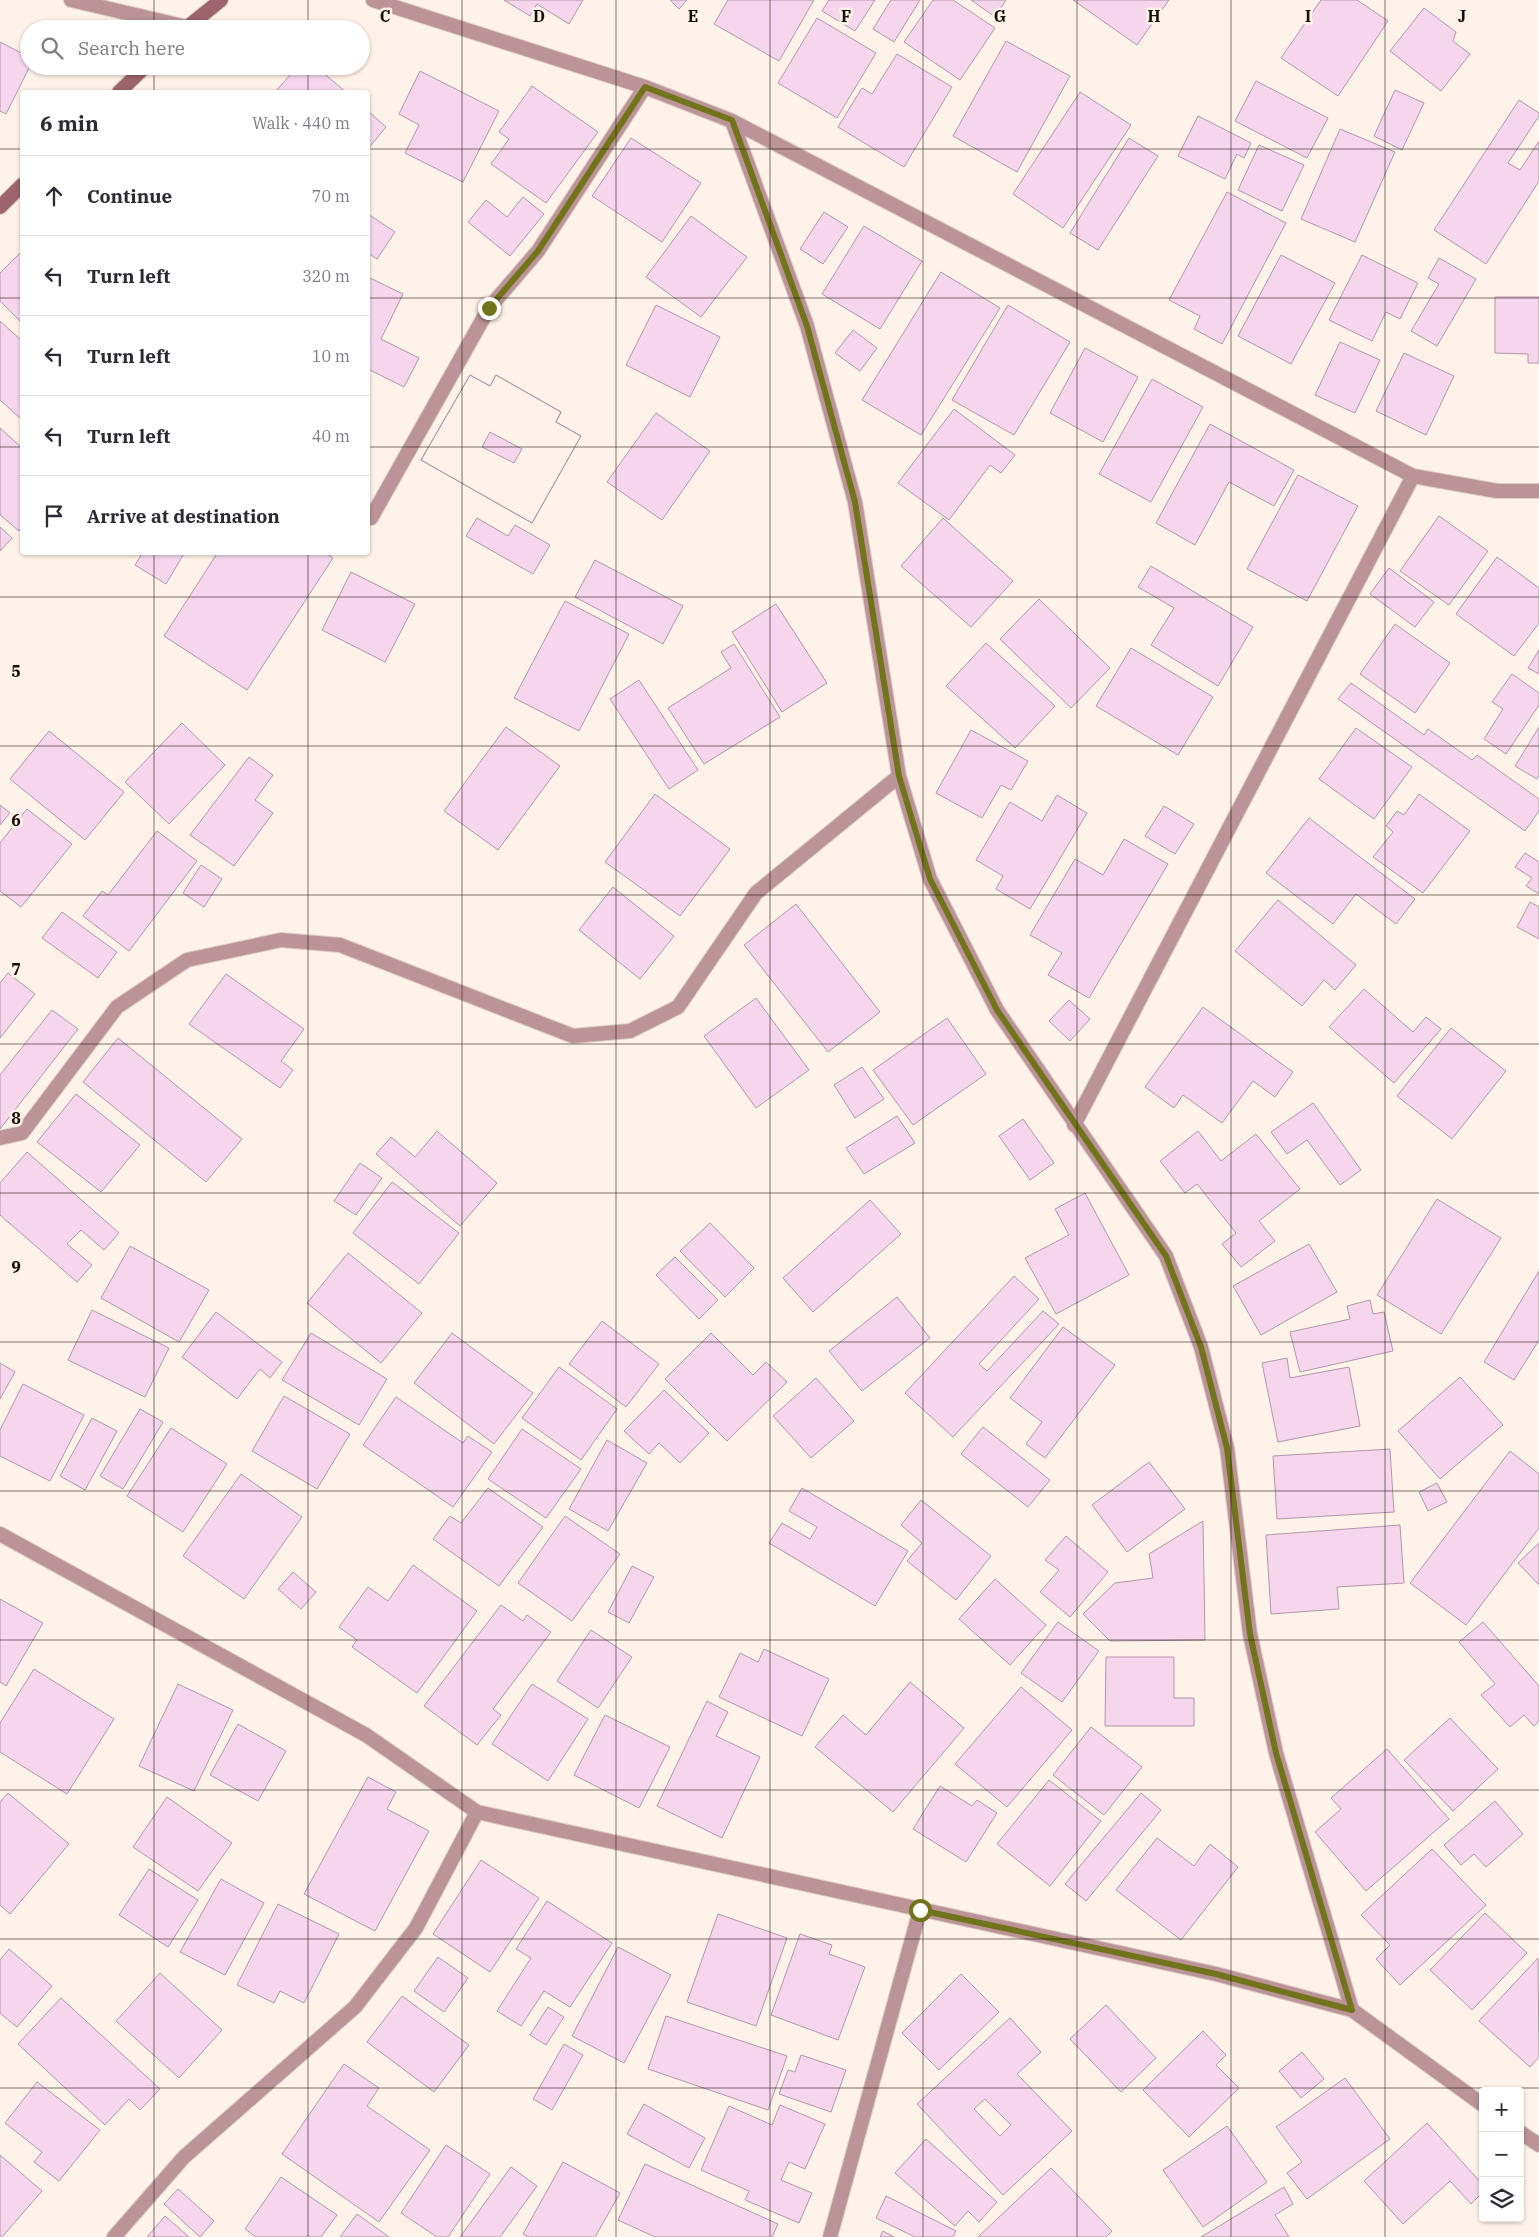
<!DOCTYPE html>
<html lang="en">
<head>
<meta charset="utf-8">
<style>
	body { margin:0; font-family:"IBM Plex Serif",serif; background:#f7f7f7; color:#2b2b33 }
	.controls { position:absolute; right:15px; bottom:15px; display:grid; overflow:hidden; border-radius:5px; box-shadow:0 1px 4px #0004 }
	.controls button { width:45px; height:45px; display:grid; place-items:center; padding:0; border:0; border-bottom:1px solid #e1e1e2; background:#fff; color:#2b2b33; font:25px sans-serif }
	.stop { position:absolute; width:15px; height:15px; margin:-11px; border:4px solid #71741b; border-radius:50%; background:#fff }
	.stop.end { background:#71741b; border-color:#fff; box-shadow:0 1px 5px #0008 }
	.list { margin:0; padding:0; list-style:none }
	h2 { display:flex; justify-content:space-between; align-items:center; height:65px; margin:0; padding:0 20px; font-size:21px }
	h2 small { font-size:16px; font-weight:400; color:#7c7c81 }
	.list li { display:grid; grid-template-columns:32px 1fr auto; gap:15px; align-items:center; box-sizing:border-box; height:80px; padding:0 20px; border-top:1px solid #e1e1e2 }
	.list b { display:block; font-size:19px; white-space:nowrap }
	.list em { font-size:16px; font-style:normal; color:#7c7c81 }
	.icon { flex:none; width:28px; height:28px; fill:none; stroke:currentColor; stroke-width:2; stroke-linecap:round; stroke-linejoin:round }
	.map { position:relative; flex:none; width:1539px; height:2237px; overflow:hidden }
	.search { position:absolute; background:#fff; box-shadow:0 1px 4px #0004; left:20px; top:20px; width:350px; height:55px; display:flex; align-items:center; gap:12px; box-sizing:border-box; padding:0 18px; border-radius:28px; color:#7c7c81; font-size:19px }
	.panel { position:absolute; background:#fff; box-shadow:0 1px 4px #0004; left:20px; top:90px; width:350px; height:465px; border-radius:5px }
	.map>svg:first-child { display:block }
	.building { fill:#f5d6ec; stroke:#b396ab; fill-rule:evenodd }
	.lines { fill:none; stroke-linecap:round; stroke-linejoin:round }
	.minor-casing { stroke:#d9cdc5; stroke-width:16 }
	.secondary-casing { stroke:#d9cdc5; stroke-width:16 }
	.minor { stroke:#bb9398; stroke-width:14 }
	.secondary { stroke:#9c646c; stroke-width:14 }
	.route { stroke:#71741b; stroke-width:6 }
	.grid { fill:none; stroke:#160d06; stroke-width:1; stroke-opacity:0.55 }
	.grid-label { font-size:16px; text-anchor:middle; font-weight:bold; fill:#160d06; stroke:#fef2e9; stroke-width:5; stroke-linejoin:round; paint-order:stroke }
</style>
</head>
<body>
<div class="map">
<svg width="1539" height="2237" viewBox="0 0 1539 2237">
	<rect width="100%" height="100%" fill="#fef2e9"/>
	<path class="building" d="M504 0H583L569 24 537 4 530 16Z
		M670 0H687L679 9Z
		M728 0H814L779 61 714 24Z
		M829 0H875L855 31 822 11Z
		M891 0H920L894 42 873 29Z
		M933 0H953L995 28 960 80 904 42Z
		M971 0H1006L995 17Z
		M1073 0H1169L1137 45Z
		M1321 0H1357L1388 21 1338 96 1281 58Z
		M1424 8 1456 32 1453 41 1470 54 1441 91 1390 51Z
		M817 18 876 53 837 118 778 83Z
		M1006 41 1070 76 1017 172 953 136Z
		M0 42 29 57 30 66 6 114 0 111Z
		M897 54 952 87 904 167 838 127 862 88 872 94Z
		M298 66H315L346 92H275Z
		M420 71 499 111 463 182 405 153 419 125 399 114Z
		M1256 81 1328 118 1307 158 1235 121Z
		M532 86 598 132 546 203 491 164 509 139 499 132Z
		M1395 90 1424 103 1402 150 1374 136Z
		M1080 92 1131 125 1063 228 1013 194Z
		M1519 100 1539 113V116L1508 163 1520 170 1539 141V181L1486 264 1434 230Z
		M368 111 386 127 368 149Z
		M1198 116 1251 143 1244 158 1237 154 1225 179 1178 156Z
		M1340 129 1395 152 1355 242 1301 219Z
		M631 138 701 183 662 242 592 196Z
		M1129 138 1158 156 1098 250 1070 233Z
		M1259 145 1304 165 1282 211 1238 190Z
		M1227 192 1286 223 1222 344 1194 329 1200 316 1169 300Z
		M523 197 544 214 510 256 468 222 486 200 507 217Z
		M824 212 848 227 823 264 800 249Z
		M368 214 395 232 377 259 368 253Z
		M691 216 747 257 701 317 646 277Z
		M864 226 922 261 880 329 822 294Z
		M22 251V323L0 301V273Z
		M1281 255 1335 283 1291 364 1238 336Z
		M1362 255 1418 283 1400 319 1386 312 1372 341 1329 320Z
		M1439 258 1476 279 1437 346 1411 331 1439 284 1428 278Z
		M941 272 1000 308 921 435 862 400Z
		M368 277 403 294 381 339 419 358 404 387 368 369Z
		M1495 297H1539V363H1528V354L1495 353Z
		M656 305 720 337 690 397 626 365Z
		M1008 305 1070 342 1014 435 952 400Z
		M0 321 22 341V417L21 419 0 400Z
		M853 330 877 348 860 371 835 353Z
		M1340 342 1380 360 1355 413 1315 395Z
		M1085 348 1138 377 1103 442 1050 413Z
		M1404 353 1454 376 1426 435 1376 411Z
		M470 375 490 386 496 375 561 412 556 422 581 436 532 523 421 460ZM490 432 522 449 514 463 482 447Z
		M470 375 490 386 496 375 561 412 556 422 581 436 532 523 421 460Z
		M1152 379 1203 407 1151 502 1099 474Z
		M954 409 1015 455 1001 473 990 465 949 520 898 483Z
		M656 413 710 451 662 520 607 482Z
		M1210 424 1294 470 1274 506 1229 482 1195 545 1156 523Z
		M0 428 22 448V527L19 531 0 515Z
		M1298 475 1358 506 1307 601 1247 569Z
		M1439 516 1488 551 1449 605 1400 571Z
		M477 518 508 536 515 525 550 545 533 574 466 536Z
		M943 518 1013 581 971 627 901 566Z
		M0 527 12 538 0 551Z
		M143 552H185L166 584 135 565Z
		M218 552H324L333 558 247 690 164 636Z
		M1497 557 1539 588V623L1514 656 1456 614Z
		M595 560 683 606 663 644 575 597Z
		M1151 566 1253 627 1218 686 1151 645 1174 608 1138 587Z
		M1389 568 1434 602 1415 627 1370 594Z
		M351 572 415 604 385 662 322 630Z
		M1039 599 1110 668 1071 708 1000 639Z
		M565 601 629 634 579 731 514 698Z
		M776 604 827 683 782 712 732 632Z
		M1395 624 1450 663 1415 713 1360 674Z
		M986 643 1055 706 1015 748 946 686Z
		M734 644 780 717 704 764 668 708 731 668 721 652Z
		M1131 648 1213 697 1178 755 1096 706Z
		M1539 650V674L1528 668Z
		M1512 674 1539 693V705L1506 754 1484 739 1503 709 1492 702Z
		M639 680 698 770 669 789 610 699Z
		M1351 683 1424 735 1428 729 1472 760 1477 755 1539 799V811L1525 831 1338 699Z
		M182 723 225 765 169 824 125 782Z
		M506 727 560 766 498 850 444 811Z
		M1539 727V775L1537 779 1515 766Z
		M1356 728 1412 767 1374 819 1319 779Z
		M971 730 1028 761 1011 790 1001 785 982 818 936 793Z
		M49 731 124 792 85 840 10 779Z
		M249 757 273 775 255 800 273 813 234 866 190 835Z
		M655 794 730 849 680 916 605 862Z
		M1419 794 1470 831 1423 893 1373 857 1393 832 1386 826 1397 811 1404 815Z
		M1057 795 1087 813 1030 909 996 889 1003 876 976 860 1010 802 1042 821Z
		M0 805 10 813 0 825Z
		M1164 806 1194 824 1175 854 1145 836Z
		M27 809 72 844 21 907 0 891V843Z
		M1309 818 1415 899 1396 924 1356 894 1333 924 1266 873Z
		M157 831 197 861 129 951 83 916 102 891 108 895Z
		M1124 839 1168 864 1089 998 1048 975 1062 953 1030 935 1075 859 1103 875Z
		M1525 853 1539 862V894L1526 886 1532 878 1515 867Z
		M201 865 222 879 204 907 183 893Z
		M613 887 674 936 640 979 579 930Z
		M1278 900 1356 965 1335 990 1324 980 1302 1006 1235 951Z
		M1530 902 1539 907V939L1517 927Z
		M796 904 880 1012 828 1052 744 945Z
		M62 912 117 952 98 978 42 938Z
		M8 973 35 994 0 1038V983Z
		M226 974 304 1029 281 1061 293 1070 280 1088 189 1024Z
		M1364 989 1413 1032 1426 1017 1441 1029 1394 1083 1329 1027Z
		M756 998 809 1070 756 1108 704 1036Z
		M1069 1000 1090 1019 1070 1041 1049 1021Z
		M1203 1007 1293 1072 1275 1097 1253 1081 1222 1123 1183 1095 1174 1108 1145 1087Z
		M52 1010 78 1029 0 1129V1075Z
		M947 1018 986 1074 913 1125 873 1070Z
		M1451 1028 1506 1071 1452 1139 1397 1096Z
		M118 1038 242 1139 206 1182 83 1082Z
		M862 1067 884 1099 855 1118 834 1085Z
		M76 1094 140 1145 101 1192 37 1142Z
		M1313 1103 1361 1170 1340 1185 1307 1140 1287 1154 1271 1132Z
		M897 1116 915 1143 864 1174 846 1148Z
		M1023 1119 1054 1163 1030 1180 999 1136Z
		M437 1131 497 1183 460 1226 376 1154 391 1137 415 1157Z
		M1198 1131 1221 1161 1256 1134 1300 1189 1259 1221 1275 1241 1241 1267 1222 1244 1236 1233 1197 1184 1185 1193 1160 1161Z
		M27 1152 119 1233 104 1250 81 1230 67 1244 92 1265 77 1282 0 1215V1183Z
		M360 1163 382 1178 356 1215 334 1201Z
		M392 1182 459 1233 419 1284 353 1233Z
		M1085 1193 1129 1275 1056 1314 1025 1258 1069 1235 1055 1209Z
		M1437 1199 1501 1238 1441 1334 1377 1295Z
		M870 1200 901 1234 813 1312 783 1278Z
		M710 1223 754 1268 725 1297 680 1251Z
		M1309 1244 1337 1292 1261 1335 1233 1286Z
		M130 1246 209 1290 179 1342 101 1298Z
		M348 1253 422 1313 381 1363 307 1303Z
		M675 1257 718 1300 699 1319 656 1275Z
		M1539 1271V1340L1514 1380 1484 1362Z
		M1014 1276 1039 1299 979 1364 987 1371 1043 1311 1059 1324 953 1437 905 1393Z
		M897 1297 930 1338 862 1391 829 1351Z
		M1370 1300 1373 1314 1384 1312 1393 1351 1300 1372 1290 1332 1350 1319 1347 1306Z
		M92 1310 169 1348 145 1397 68 1360Z
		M216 1312 282 1362 270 1378 260 1369 237 1399 182 1357Z
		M602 1321 659 1364 626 1407 569 1364Z
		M1063 1327 1115 1365 1045 1458 1026 1444 1042 1422 1010 1398Z
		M311 1333 387 1379 359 1425 282 1380Z
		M452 1333 533 1393 494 1444 414 1383Z
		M711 1333 753 1375 766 1362 787 1382 727 1441 665 1379Z
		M1287 1358 1290 1378 1349 1367 1360 1426 1278 1442 1262 1363Z
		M0 1363 15 1372 0 1399Z
		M559 1367 617 1409 581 1460 522 1418Z
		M1460 1377 1503 1425 1440 1479 1398 1431Z
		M816 1378 854 1421 811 1458 773 1416Z
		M23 1384 84 1415 50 1481 0 1456V1430Z
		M664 1390 709 1433 680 1463 659 1443 649 1454 624 1431Z
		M284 1396 350 1434 317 1489 252 1451Z
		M396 1397 463 1443 468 1436 492 1452 453 1507 363 1445Z
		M140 1409 163 1422 123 1489 100 1476Z
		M92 1418 117 1431 85 1490 60 1476Z
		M983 1427 1050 1480 1028 1507 961 1454Z
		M171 1428 227 1464 183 1532 127 1496Z
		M522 1429 581 1469 546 1518 488 1479Z
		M607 1440 647 1463 608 1531 569 1509Z
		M1390 1449 1394 1512 1277 1519 1273 1456Z
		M1510 1451 1539 1474V1528L1466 1625 1410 1583Z
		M1149 1462 1185 1509 1127 1552 1092 1505Z
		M241 1474 302 1517 244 1599 183 1556Z
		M1437 1483 1447 1502 1428 1511 1419 1492Z
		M488 1488 543 1527 499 1586 433 1539 450 1516 461 1523Z
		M802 1488 908 1551 875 1606 769 1543 782 1523 810 1539 817 1527 789 1511Z
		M921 1500 991 1556 956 1600 907 1561 922 1543 901 1525Z
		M565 1516 620 1554 572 1621 518 1583Z
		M1203 1521 1205 1640 1110 1641 1083 1614 1115 1583 1153 1578 1149 1554Z
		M1400 1525 1404 1583 1337 1587 1339 1609 1271 1614 1266 1535Z
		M1066 1536 1108 1572 1070 1617 1040 1592 1059 1570 1045 1560Z
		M1539 1543V1585L1518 1563Z
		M413 1565 477 1611 417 1693 352 1647 357 1640 339 1627 368 1587 388 1601Z
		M632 1566 654 1577 629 1623 608 1612Z
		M293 1572 316 1592 301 1609 278 1589Z
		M995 1579 1046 1625 1010 1665 959 1619Z
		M0 1599 43 1623 6 1686 0 1682Z
		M501 1605 523 1621 527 1615 551 1632 493 1709 501 1715 477 1745 424 1706Z
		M1058 1622 1099 1651 1062 1702 1021 1673Z
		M1483 1622 1539 1686V1721L1534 1726 1524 1715 1510 1727 1481 1695 1495 1684 1459 1642Z
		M591 1630 632 1657 598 1708 557 1681Z
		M764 1649 829 1679 802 1736 719 1697 740 1653 758 1662Z
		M1106 1657H1174V1698H1194V1726H1105Z
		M34 1669 114 1719 67 1794 0 1752V1723Z
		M910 1682 964 1728 893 1812 815 1747 843 1715 866 1735Z
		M178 1684 233 1710 194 1791 139 1766Z
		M532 1684 588 1719 548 1781 492 1744Z
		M1021 1687 1072 1730 1007 1807 955 1764Z
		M707 1701 728 1712 716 1736 760 1757 722 1838 657 1806Z
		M605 1715 670 1747 639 1808 574 1775Z
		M1450 1718 1498 1769 1453 1811 1404 1760Z
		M238 1724 286 1751 258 1801 210 1775Z
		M1091 1727 1142 1767 1104 1815 1053 1775Z
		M1387 1749 1449 1819 1366 1891 1315 1832 1341 1809 1331 1798Z
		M368 1777 396 1792 387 1809 429 1831 375 1931 304 1894Z
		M1049 1780 1101 1821 1050 1886 997 1844Z
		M940 1786 972 1806 977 1800 997 1813 966 1862 913 1829Z
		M8 1793 69 1844 10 1914 0 1905V1802Z
		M1141 1793 1161 1810 1086 1901 1065 1884Z
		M167 1797 232 1843 198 1891 133 1847Z
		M1495 1801 1523 1834 1486 1867 1474 1854 1461 1865 1444 1845Z
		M1157 1838 1194 1866 1210 1844 1238 1867 1181 1940 1116 1890Z
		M1432 1849 1486 1905 1400 1985 1376 1959 1390 1945 1361 1915Z
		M481 1860 539 1898 490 1972 433 1934Z
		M149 1869 198 1900 168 1947 119 1915Z
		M221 1879 264 1903 225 1975 180 1952Z
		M547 1901 612 1943 570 2007 544 1991 521 2026 497 2011 531 1958 516 1949Z
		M278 1904 339 1934 304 2003 280 1991 274 2003 237 1985Z
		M1485 1913 1527 1953 1472 2010 1430 1970Z
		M718 1914 787 1938 756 2026 687 2002Z
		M800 1934 832 1945 829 1954 865 1967 838 2040 771 2015Z
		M618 1947 671 1975 624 2063 572 2036Z
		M9 1949 52 1986 17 2027 0 2013V1960Z
		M438 1957 468 1978 444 2012 414 1991Z
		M1538 1958 1539 2057 1530 2067 1479 2021Z
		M160 1973 222 2030 179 2078 116 2021Z
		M961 1974 999 2012 939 2070 902 2033Z
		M402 1996 469 2045 434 2092 367 2042Z
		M61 1998 160 2089 140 2110 129 2099 105 2125 18 2044Z
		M1106 2005 1156 2058 1121 2092 1070 2039Z
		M548 2007 564 2017 546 2045 530 2035Z
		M666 2016 787 2056 768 2110 648 2069Z
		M1010 2018 1041 2052 1017 2074 1072 2131 1003 2195 917 2104ZM985 2099 1011 2125 1000 2136 974 2109Z
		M1203 2031 1226 2055 1216 2065 1239 2088 1189 2137 1143 2090Z
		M564 2044 583 2055 552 2110 533 2099Z
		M1302 2052 1324 2079 1301 2098 1279 2071Z
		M801 2055 846 2070 831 2112 779 2094 788 2070 795 2072Z
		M344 2064 379 2088 367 2106 430 2150 379 2222 282 2154Z
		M1345 2078 1390 2139 1307 2199 1287 2173 1302 2162 1276 2127Z
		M37 2082 100 2130 59 2181 34 2162 42 2152 5 2123Z
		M644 2104 705 2138 689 2168 627 2134Z
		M780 2105 825 2124 805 2169 789 2162 781 2180 812 2193 799 2223 745 2200 749 2191 701 2170 729 2106 772 2125Z
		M1427 2123 1483 2185V2192L1471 2204 1450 2181 1403 2224 1364 2181Z
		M1227 2126 1267 2182 1203 2227 1163 2170Z
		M926 2139 997 2202 979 2222 968 2211 955 2226 895 2173Z
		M446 2145 490 2174 448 2237H437L401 2213Z
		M0 2155 42 2191 2 2237H0Z
		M563 2162 620 2193 595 2237H529L523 2234Z
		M645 2164 778 2224 772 2237H655L618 2220Z
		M511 2167 537 2186 500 2237H460Z
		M1051 2168 1112 2231 1106 2237H978Z
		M281 2177 337 2215 321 2237H311L308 2235 306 2237H256L245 2229Z
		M1284 2187 1293 2204 1275 2215 1289 2237H1201Z
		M178 2189 214 2221 200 2237 164 2204Z
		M886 2196 956 2231 953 2237H915L876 2218Z
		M357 2214 389 2237H340Z
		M165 2216 189 2237H147Z
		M883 2231 894 2237H880Z"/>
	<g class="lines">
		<defs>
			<path id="minor" d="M71 0 187 27
				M373 0 645 87 732 121 1413 476 1497 491H1539
				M732 121 807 326 855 502 899 776 930 879 997 1010 1166 1256 1201 1347 1227 1448 1250 1634 1276 1753 1352 2010
				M371 518 489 308 538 251 645 87
				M1074 1125 1413 476
				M0 1138 22 1133 117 1007 187 960 281 940 340 945 573 1036 630 1031 678 1007 756 893 899 776
				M0 1534 366 1735 477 1812 1216 1974 1352 2010 1483 2105
				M1520 2132 1539 2145
				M114 2237 184 2157 355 2007 416 1928 477 1812
				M830 2237 920 1910"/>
			<path id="secondary" d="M185 29 221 0
				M119 92 146 66
				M0 207 22 185"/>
		</defs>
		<use href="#minor" class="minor-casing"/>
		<use href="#secondary" class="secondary-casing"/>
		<use href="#minor" class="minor"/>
		<use href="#secondary" class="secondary"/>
	</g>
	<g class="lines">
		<path class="route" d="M489 308 538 251 645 87 732 120 807 326 855 502 899 776 930 879 997 1010 1166 1256 1201 1347 1227 1448 1250 1634 1276 1753 1352 2010 1216 1974 920 1910"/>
	</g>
	<path class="grid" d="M154 0V29M308 0V29M462 0V2237M616 0V2237M770 0V2237M923 0V2237M1077 0V2237M1231 0V2237M1385 0V2237M154 66V92M308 66V92M0 149H22M368 149H1539M0 298H22M368 298H1539M0 447H22M368 447H1539M154 552V2237M308 552V2237M0 597H1539M0 746H1539M0 895H1539M0 1044H1539M0 1193H1539M0 1342H1539M0 1491H1539M0 1640H1539M0 1790H1539M0 1939H1539M0 2088H1539"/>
	<g class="grid-label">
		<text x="385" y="22">C</text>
		<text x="539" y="22">D</text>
		<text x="693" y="22">E</text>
		<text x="846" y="22">F</text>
		<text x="1000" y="22">G</text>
		<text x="1154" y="22">H</text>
		<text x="1308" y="22">I</text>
		<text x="1462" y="22">J</text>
		<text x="16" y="677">5</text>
		<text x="16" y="826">6</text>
		<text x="16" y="975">7</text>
		<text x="16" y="1124">8</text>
		<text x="16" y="1273">9</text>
	</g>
</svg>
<div class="controls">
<button>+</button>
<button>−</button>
<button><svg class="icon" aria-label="layers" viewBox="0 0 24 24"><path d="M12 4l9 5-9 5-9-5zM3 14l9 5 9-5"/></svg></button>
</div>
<div class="stop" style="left:920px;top:1910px"></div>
<div class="stop end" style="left:489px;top:308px"></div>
<div class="search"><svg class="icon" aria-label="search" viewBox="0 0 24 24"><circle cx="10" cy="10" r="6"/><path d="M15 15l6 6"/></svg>Search here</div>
<section class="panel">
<h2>6 min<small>Walk · 440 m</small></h2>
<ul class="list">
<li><svg class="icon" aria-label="ahead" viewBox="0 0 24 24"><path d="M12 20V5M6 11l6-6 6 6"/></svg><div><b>Continue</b></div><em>70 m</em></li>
<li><svg class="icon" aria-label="left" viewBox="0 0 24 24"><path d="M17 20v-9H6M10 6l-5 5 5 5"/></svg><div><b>Turn left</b></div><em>320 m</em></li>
<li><svg class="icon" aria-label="left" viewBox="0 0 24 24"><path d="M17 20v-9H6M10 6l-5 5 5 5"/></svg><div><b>Turn left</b></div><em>10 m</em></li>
<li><svg class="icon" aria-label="left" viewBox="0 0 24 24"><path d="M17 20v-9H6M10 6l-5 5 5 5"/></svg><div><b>Turn left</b></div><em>40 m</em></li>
<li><svg class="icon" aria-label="arrive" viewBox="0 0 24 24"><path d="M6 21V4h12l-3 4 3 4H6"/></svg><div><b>Arrive at destination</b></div></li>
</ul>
</section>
</div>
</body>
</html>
